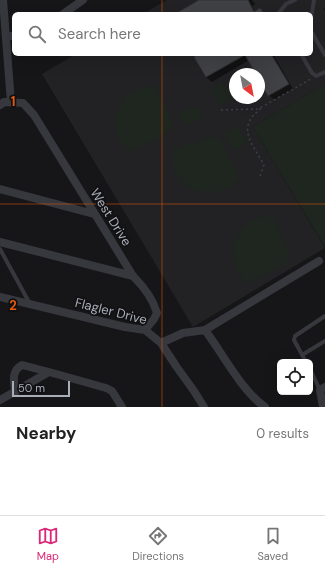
<!DOCTYPE html>
<html lang="en">
<head>
<meta charset="utf-8">
<style>
	body { margin:0; font-family:"DM Sans",sans-serif; background:#f2f2f2; color:#222 }
	.controls { position:absolute; right:12px; bottom:12px; display:grid; overflow:hidden; border-radius:6px; box-shadow:0 4px 16px #0002 }
	.controls button { width:36px; height:36px; display:grid; place-items:center; padding:0; border:0; border-bottom:1px solid #e0e0e0; background:#fff; color:#222; font:20px sans-serif }
	.compass { position:absolute; left:229px; top:68px; width:36px; height:36px; border-radius:50%; background:#fff; box-shadow:0 4px 16px #0002; rotate:148deg }
	.scale { position:absolute; left:12px; bottom:10px; width:58px; box-sizing:border-box; padding-left:4px; border:2px solid #a8adb8; border-top:0; font-size:11px; line-height:14px; white-space:nowrap; color:#a8adb8; -webkit-text-stroke:3px #111113; paint-order:stroke }
	.list { margin:0; padding:0; list-style:none }
	h2 { display:flex; justify-content:space-between; align-items:center; height:52px; margin:0; padding:0 16px; font-size:17px }
	h2 small { font-size:13px; font-weight:400; color:#767676 }
	.icon { flex:none; width:22px; height:22px; fill:none; stroke:currentColor; stroke-width:2; stroke-linecap:round; stroke-linejoin:round }
	.map { position:relative; flex:none; width:325px; height:407px; overflow:hidden }
	.search { position:absolute; background:#fff; box-shadow:0 4px 16px #0002; left:12px; right:12px; top:12px; height:44px; display:flex; align-items:center; gap:10px; box-sizing:border-box; padding:0 14px; border-radius:6px; color:#767676; font-size:15px }
	.sheet { height:108px; background:#fff }
	nav { display:flex; justify-content:space-around; align-items:center; box-sizing:border-box; height:56px; border-top:1px solid #e0e0e0; background:#fff; font-size:11px; color:#767676 }
	nav a { display:grid; justify-items:center; gap:2px }
	nav .on { color:#db2777 }
	.map>svg:first-child { display:block }
	.built { fill:#222225; fill-rule:evenodd }
	.green { fill:#1e261f }
	.shadow { fill:#0007 }
	.building { fill:#404145; stroke:#303034 }
	.lines { fill:none; stroke-linecap:round; stroke-linejoin:round }
	.path { stroke:#3d3f44; stroke-width:1.5; stroke-dasharray:2 3; stroke-linecap:butt }
	.lane { stroke:#37383d; stroke-width:4 }
	.street { stroke:#37383d; stroke-width:8 }
	.grid { fill:none; stroke:#e8590c; stroke-width:1; stroke-opacity:0.55 }
	.labels { text-anchor:middle; dominant-baseline:central; stroke-width:3.5; stroke-linejoin:round; paint-order:stroke }
	.street-label { font-size:13px; fill:#a8adb8; stroke:#111113 }
	.grid-label { font-size:13px; text-anchor:middle; font-weight:bold; fill:#e8590c; stroke:#111113; stroke-width:3.5; stroke-linejoin:round; paint-order:stroke }
</style>
</head>
<body>
<div class="map">
<svg width="325" height="407" viewBox="0 0 325 407">
	<rect width="100%" height="100%" fill="#161618"/>
	<path class="built" d="M167 0H325V8L323 9 325 11V84L253 127 325 248 193 327 42 74 76 54H311V14H143ZM235 74H259V98H235Z"/>
	<path class="green" d="M223 82 232 98 220 105 211 89Z
		M325 84V247L253 127Z
		M145 86 156 87 173 124 170 132 133 151C129 149 125 147 122 144 113 130 113 112 124 99 129 93 138 89 145 86Z
		M198 107H200L204 113 202 118C194 123 178 129 180 113L186 109 189 110Z
		M237 126 248 143 234 151 223 135Z
		M213 136 220 139 239 178C215 209 167 188 173 150Z
		M264 216H273L290 254 288 261 250 284 242 278 236 268 233 254 234 242 241 230 251 221Z"/>
	<path class="shadow" d="M201 0H252L255 4 252 6 255 12 260 9 265 14H177Z
		M200 54H273L293 89 274 100 269 95 259 78V74H257L249 60 212 82 206 77Z"/>
	<path class="building" d="M199 0H248L254 12 260 8 263 12 258 14H175Z
		M198 54H271L289 84 268 96 259 80V74H256L245 55 206 77 194 57Z"/>
	<g class="lines">
		<path class="path" d="M221 110 258 109 311 79
			M260 176 264 165C252 143 235 127 262 108"/>
		<path class="lane" d="M278 14 286 4 295 0
			M311 19 314 0
			M311 31 325 55
			M301 54 312 73 316 76 325 72
			M0 249 30 304
			M302 355 325 341
			M306 362 294 340 295 336 325 316
			M310 369 320 390"/>
		<path class="street" d="M3 0 11 102
			M63 14 83 0
			M6 36H14
			M0 105 4 102 23 103 34 115 133 276C143 286 153 299 157 313L154 319 145 330
			M0 189 94 214
			M0 242 133 276
			M0 297 125 327 145 330 161 343 176 366 194 391 204 407
			M205 330C223 354 241 390 265 407
			M161 343 183 333 205 330 319 261
			M15 392C14 381 11 371 22 365L49 372
			M0 400 49 372 106 388 112 391 122 407
			M323 407 320 390 325 387"/>
	</g>
	<path class="grid" d="M162 0V14M162 54V407M0 204H325"/>
	<g class="labels">
		<g class="street-label">
			<text transform="translate(111 217) rotate(58)">West Drive</text>
			<text transform="translate(111 311) rotate(14)">Flagler Drive</text>
		</g>
	</g>
	<g class="grid-label">
		<text x="13" y="106">1</text>
		<text x="13" y="310">2</text>
	</g>
</svg>
<div class="controls">
<button><svg class="icon" aria-label="locate" viewBox="0 0 24 24"><circle cx="12" cy="12" r="6"/><path d="M12 2v4M12 18v4M2 12h4M18 12h4"/></svg></button>
</div>
<svg class="compass" viewBox="-18 -18 36 36"><path d="M0-13l5 13h-10z" fill="#e53935"/><path d="M0 13l5-13h-10z" fill="#767676"/></svg>
<div class="scale">50 m</div>
<div class="search"><svg class="icon" aria-label="search" viewBox="0 0 24 24"><circle cx="10" cy="10" r="6"/><path d="M15 15l6 6"/></svg>Search here</div>
</div>
<section class="sheet">
<h2>Nearby<small>0 results</small></h2>
<ul class="list">
</ul>
</section>
<nav>
<a class="on"><svg class="icon" aria-label="map" viewBox="0 0 24 24"><path d="M3 6l6-2 6 2 6-2v14l-6 2-6-2-6 2zM9 4v14M15 6v14"/></svg>Map</a>
<a><svg class="icon" aria-label="directions" viewBox="0 0 24 24"><path d="M12 3l9 9-9 9-9-9zM9 14v-3h6M13 9l2 2-2 2"/></svg>Directions</a>
<a><svg class="icon" aria-label="saved" viewBox="0 0 24 24"><path d="M7 4h10v16l-5-4-5 4z"/></svg>Saved</a>
</nav>
</body>
</html>
